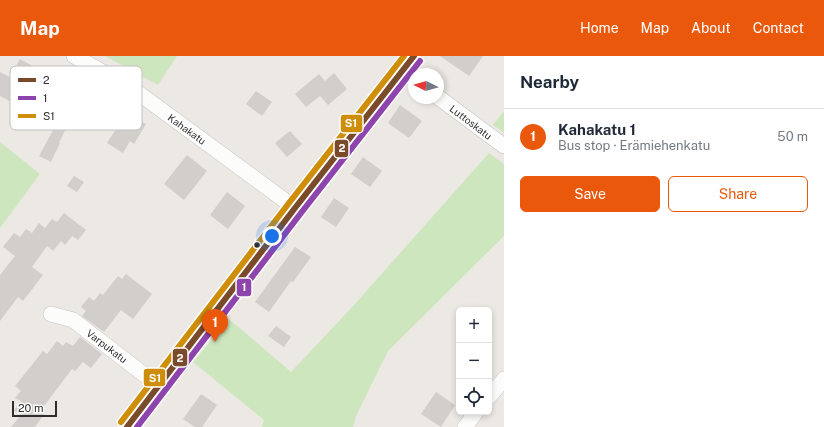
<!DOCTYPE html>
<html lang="en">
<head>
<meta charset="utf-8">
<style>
	body { margin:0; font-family:"Public Sans",sans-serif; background:#f2f2f3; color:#1f2937 }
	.controls { position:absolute; right:12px; bottom:12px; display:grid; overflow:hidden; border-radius:6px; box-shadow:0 2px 6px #0003 }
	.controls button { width:36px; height:36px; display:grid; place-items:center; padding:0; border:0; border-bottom:1px solid #e0e1e3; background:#fff; color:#1f2937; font:20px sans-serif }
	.compass { position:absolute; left:408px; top:12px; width:36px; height:36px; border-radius:50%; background:#fff; box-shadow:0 2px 6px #0003; rotate:275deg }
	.scale { position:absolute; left:12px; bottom:10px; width:45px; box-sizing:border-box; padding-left:4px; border:2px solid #2e2e2e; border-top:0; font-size:11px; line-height:14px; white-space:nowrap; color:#2e2e2e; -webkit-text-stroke:3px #fff; paint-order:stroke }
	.you { position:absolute; left:272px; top:180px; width:14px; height:14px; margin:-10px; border:3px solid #fff; border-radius:50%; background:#1a73e8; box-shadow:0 0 0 6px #1a73e833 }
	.badge { display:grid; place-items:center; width:26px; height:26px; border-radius:50%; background:#ea580c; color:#fff; font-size:13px; font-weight:700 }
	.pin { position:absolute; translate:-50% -33px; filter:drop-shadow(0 1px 2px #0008) }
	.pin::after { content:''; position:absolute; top:21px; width:14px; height:12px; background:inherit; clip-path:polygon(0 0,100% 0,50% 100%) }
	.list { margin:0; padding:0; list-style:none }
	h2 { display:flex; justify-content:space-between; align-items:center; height:52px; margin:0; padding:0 16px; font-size:17px }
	h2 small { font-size:13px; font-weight:400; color:#747a83 }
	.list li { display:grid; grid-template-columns:26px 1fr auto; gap:12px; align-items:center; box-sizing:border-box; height:56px; padding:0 16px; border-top:1px solid #e0e1e3 }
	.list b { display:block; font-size:15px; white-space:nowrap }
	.list p { margin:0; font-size:13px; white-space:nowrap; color:#747a83 }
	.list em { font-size:13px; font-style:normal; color:#747a83 }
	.actions { display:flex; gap:8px; padding:12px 16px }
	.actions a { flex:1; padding:9px 0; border:1px solid #ea580c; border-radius:6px; text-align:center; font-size:14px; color:#ea580c }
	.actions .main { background:#ea580c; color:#fff }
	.icon { flex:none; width:22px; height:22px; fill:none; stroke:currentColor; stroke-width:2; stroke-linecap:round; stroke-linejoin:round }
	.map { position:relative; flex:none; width:504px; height:371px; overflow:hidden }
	header { display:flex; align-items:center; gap:24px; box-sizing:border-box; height:56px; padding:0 20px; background:#ea580c; color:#fff }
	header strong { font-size:19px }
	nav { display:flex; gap:22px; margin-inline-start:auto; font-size:14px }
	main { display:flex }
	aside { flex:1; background:#fff }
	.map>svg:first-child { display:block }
	.green { fill:#cee6be }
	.building { fill:#d1cecb }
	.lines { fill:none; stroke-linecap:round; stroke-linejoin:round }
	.minor-casing { stroke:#c5c4c5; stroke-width:16 }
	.minor { stroke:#fcfcfb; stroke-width:15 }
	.bus-1-casing { stroke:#fff; stroke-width:9 }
	.bus-2-casing { stroke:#fff; stroke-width:9 }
	.bus-3-casing { stroke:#fff; stroke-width:9 }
	.bus-1 { stroke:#7a4b2a; stroke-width:6 }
	.bus-2 { stroke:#8e44ad; stroke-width:6 }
	.bus-3 { stroke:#cf8e09; stroke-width:6 }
	.bus-dot { fill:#2e2e2e; stroke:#fff; stroke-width:1.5 }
	.labels { text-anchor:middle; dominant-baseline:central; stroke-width:3.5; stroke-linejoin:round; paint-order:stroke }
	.street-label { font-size:10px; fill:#2e2e2e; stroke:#fff }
	.key { fill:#fff; stroke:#c0c0c0; stroke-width:1 }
	.key-label { font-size:11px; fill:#2e2e2e }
	.line-badge { stroke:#fff; stroke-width:1.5 }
	.badge-label { font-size:11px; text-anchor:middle; font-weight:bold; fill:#fff }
</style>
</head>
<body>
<header>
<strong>Map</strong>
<nav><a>Home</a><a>Map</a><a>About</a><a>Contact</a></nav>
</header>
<main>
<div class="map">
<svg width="504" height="371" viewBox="0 0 504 371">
	<rect width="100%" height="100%" fill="#ece8e4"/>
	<path class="green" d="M105 0H177L158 29Z
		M504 55V77L493 69Z
		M0 86 40 118 0 172Z
		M489 97 504 108V180L388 295 356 360 353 371H262L264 364 193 306 229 263 291 316 354 249Z"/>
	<path class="building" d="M440 0H483L469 20Z
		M20 3 40 14 26 40 21 37 15 48 0 40V16L10 21Z
		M334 17 347 33 328 49 320 40 306 51 295 38 319 18 325 25Z
		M74 27 93 37 76 70 69 66 59 87H60L51 106 39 100 58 65 55 64Z
		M256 35 272 46 262 60 246 48Z
		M400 49 422 65 409 82 388 67Z
		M127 56 146 68 134 88 130 85 123 97 107 87Z
		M290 75 302 88 287 101 275 87Z
		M187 99 207 115 184 144 164 128Z
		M363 101 382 115 370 131 351 118Z
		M74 120 84 126 77 136 67 130Z
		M227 136 245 150 228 173 210 159Z
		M334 142 349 152 336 171 321 161Z
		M64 157 86 174 78 184 72 180 65 189 61 185 53 195 47 190 32 211 43 219 23 245 18 241 0 265V219L15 200 3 191 14 177 20 181 26 173 32 177 39 167 45 172 52 163 57 166Z
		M295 191 311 201 293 226 291 225 269 256 255 246Z
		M126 218 152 238 133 263 121 254 104 276 82 260 86 255 81 251 89 241 94 245 100 237 103 239 118 220 122 223Z
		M276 270 291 281 284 291 268 280Z
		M80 281 102 298 91 312 83 306 75 315 72 313 41 354 45 357 35 371H11L21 359 14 354 21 345 15 342 21 335 15 330 43 295 47 298 57 285 63 290 66 286 73 290Z
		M436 336 455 349 441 371 421 358Z
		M201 338 217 349 202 371H195L183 363Z"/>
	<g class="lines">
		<defs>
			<path id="minor" d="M74 0 133 33 295 152
				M438 41 504 90
				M51 258 73 264 159 330
				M489 341 504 323
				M127 371 295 152 414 0
				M465 371 476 356"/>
		</defs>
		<use href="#minor" class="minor-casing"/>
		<use href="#minor" class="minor"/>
		<defs>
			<path id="bus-1" d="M127 371 295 152 414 0"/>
			<path id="bus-2" d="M137 371 301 157 420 5"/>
			<path id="bus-3" d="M121 366 289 147 404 0"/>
		</defs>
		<use href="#bus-1" class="bus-1-casing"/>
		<use href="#bus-2" class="bus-2-casing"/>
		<use href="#bus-3" class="bus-3-casing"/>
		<use href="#bus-1" class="bus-1"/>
		<use href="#bus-2" class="bus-2"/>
		<use href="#bus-3" class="bus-3"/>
	</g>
	<circle class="bus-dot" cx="257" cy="189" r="3.5"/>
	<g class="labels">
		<g class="street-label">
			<text transform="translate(471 66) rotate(37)">Luttoskatu</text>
			<text transform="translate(187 73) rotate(36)">Kahakatu</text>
			<text transform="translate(107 290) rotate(37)">Varpukatu</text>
		</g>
	</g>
	<rect x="10" y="10" width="132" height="64" rx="6" class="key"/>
	<rect x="18" y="22" width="18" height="4" fill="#7a4b2a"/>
	<rect x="18" y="40" width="18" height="4" fill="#8e44ad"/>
	<rect x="18" y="58" width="18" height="4" fill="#cf8e09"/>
	<g class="key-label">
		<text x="43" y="28">2</text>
		<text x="43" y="46">1</text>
		<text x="43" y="64">S1</text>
	</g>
	<g class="line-badge">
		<rect x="340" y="58" width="23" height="19" rx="4" fill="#cf8e09"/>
		<rect x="334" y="83" width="15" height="19" rx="4" fill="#7a4b2a"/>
		<rect x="236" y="222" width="16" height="19" rx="4" fill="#8e44ad"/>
		<rect x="172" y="292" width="16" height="19" rx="4" fill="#7a4b2a"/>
		<rect x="143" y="312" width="23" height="19" rx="4" fill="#cf8e09"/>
	</g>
	<g class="badge-label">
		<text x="351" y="71">S1</text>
		<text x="342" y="96">2</text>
		<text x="244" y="235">1</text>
		<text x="180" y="306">2</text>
		<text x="155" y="326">S1</text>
	</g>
</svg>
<div class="controls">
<button>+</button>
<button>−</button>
<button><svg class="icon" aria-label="locate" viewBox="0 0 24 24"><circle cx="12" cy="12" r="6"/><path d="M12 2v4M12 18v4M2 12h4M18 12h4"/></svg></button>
</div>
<svg class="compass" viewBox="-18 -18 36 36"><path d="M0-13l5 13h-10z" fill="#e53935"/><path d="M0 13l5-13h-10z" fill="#747a83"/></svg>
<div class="scale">20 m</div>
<div class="you"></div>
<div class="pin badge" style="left:215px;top:286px">1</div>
</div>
<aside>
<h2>Nearby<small></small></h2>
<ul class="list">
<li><span class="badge">1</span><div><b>Kahakatu 1</b><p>Bus stop · Erämiehenkatu</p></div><em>50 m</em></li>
</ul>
<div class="actions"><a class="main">Save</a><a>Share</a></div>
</aside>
</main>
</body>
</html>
